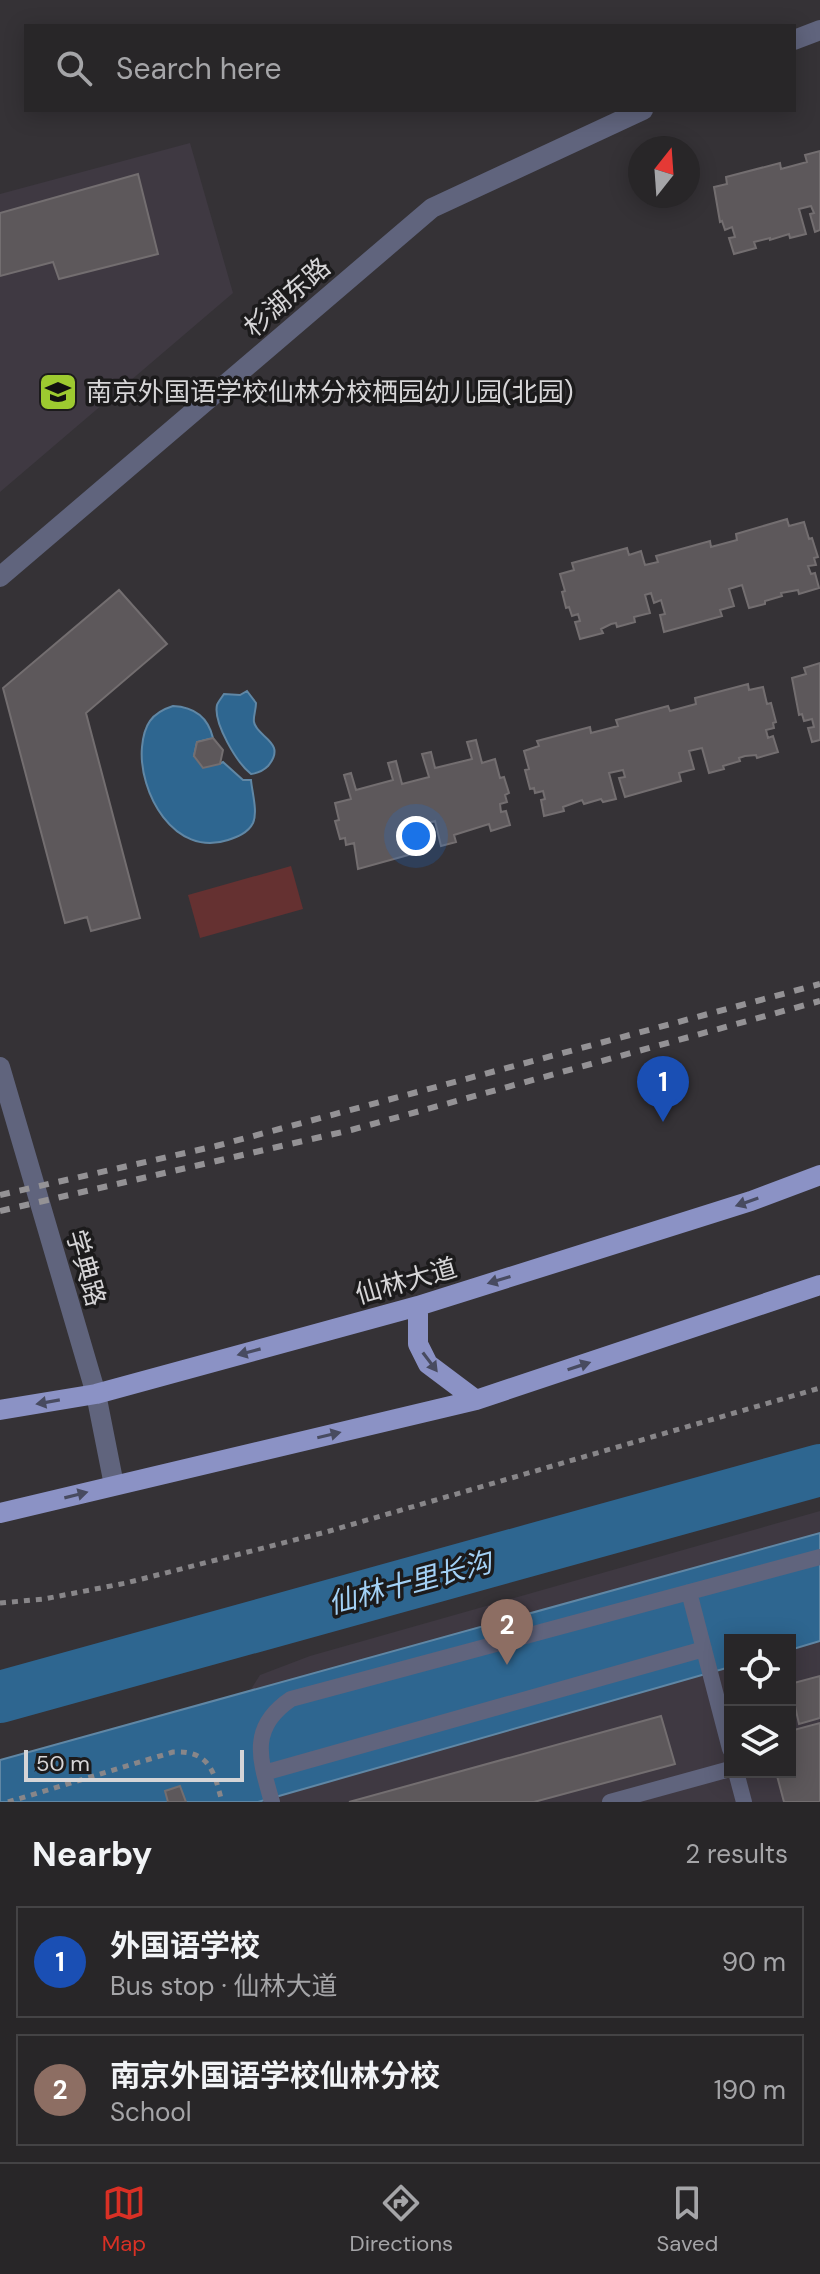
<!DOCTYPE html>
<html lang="en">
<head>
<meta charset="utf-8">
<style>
	body { margin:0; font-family:"DM Sans","Noto Sans SC",sans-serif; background:#302e30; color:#f1f3f6 }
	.controls { position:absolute; right:24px; bottom:24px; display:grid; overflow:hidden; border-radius:0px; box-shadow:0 4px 20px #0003 }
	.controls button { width:72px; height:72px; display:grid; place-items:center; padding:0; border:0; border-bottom:2px solid #444345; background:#282628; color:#f1f3f6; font:40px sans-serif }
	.compass { position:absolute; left:628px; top:136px; width:72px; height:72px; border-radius:50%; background:#282628; box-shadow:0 4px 20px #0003; rotate:17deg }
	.scale { position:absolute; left:24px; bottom:20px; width:220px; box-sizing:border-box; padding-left:8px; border:4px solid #d6d5d7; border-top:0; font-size:22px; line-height:28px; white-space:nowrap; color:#d6d5d7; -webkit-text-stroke:6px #1c1b1c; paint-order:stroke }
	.you { position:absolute; left:416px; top:836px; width:28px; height:28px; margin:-20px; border:6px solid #fff; border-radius:50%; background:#1a73e8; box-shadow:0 0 0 12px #1a73e833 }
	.badge { display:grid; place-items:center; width:52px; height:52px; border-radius:50%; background:#d93025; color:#fff; font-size:26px; font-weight:700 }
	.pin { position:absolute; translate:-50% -66px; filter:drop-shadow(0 2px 4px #0008) }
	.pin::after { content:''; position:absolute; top:42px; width:28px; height:24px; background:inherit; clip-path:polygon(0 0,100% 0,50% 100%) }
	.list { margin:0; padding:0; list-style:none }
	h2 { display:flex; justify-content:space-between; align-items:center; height:104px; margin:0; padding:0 32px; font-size:34px }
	h2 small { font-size:26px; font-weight:400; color:#a5a5a8 }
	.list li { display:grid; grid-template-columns:52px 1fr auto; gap:24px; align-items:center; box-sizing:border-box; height:112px; margin:0 16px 16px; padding:0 16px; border:2px solid #444345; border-radius:0px }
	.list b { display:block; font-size:30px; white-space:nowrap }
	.list p { margin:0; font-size:26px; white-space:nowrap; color:#a5a5a8 }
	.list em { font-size:26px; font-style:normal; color:#a5a5a8 }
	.icon { flex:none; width:44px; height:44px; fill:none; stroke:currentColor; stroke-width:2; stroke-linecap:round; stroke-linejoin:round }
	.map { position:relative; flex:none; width:820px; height:1802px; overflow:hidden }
	.search { position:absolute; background:#282628; box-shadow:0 4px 20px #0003; left:24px; right:24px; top:24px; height:88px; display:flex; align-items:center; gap:20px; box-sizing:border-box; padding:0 28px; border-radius:0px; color:#a5a5a8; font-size:30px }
	.sheet { height:360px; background:#282628 }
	nav { display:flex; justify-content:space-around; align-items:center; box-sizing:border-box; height:112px; border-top:2px solid #444345; background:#282628; font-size:22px; color:#a5a5a8 }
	nav a { display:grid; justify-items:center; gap:4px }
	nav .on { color:#d93025 }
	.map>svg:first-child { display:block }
	.built { fill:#3f3942; fill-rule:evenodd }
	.green { fill:#653131 }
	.water { fill:#2e6690; stroke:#6087a5; stroke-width:2 }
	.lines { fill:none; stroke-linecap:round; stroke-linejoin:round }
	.river { stroke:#2e6690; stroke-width:52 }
	.building { fill:#5d585b; stroke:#736e70; stroke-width:2 }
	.path { stroke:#888689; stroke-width:5; stroke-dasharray:6 6; stroke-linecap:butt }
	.service { stroke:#60647d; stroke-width:16 }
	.tertiary { stroke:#60647d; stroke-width:20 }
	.primary { stroke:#8b92c5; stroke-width:20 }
	.rail { stroke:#949295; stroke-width:6; stroke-dasharray:10 10; stroke-linecap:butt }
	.oneway { fill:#484b60 }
	.labels { text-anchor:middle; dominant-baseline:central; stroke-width:7; stroke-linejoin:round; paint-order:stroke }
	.street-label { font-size:26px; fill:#d6d5d7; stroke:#1c1b1c }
	.poi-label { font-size:26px; fill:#d6d5d7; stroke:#1c1b1c; text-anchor:start }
	.water-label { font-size:28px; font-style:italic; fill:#a3d1f6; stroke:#1c1b1c }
</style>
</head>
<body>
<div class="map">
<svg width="820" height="1802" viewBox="0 0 820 1802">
	<rect width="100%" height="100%" fill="#353236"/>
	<path class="built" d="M190 143 233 293 0 492V194Z
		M820 1511V1802H254L238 1710 260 1675 310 1656ZM730 1640H790V1772H730Z"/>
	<path class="green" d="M291 866 303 909 200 938 188 895Z"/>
	<path class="water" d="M247 691 256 703C256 710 253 717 254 722 256 737 288 742 268 766 263 771 258 773 251 774 237 763 213 723 217 705 218 702 222 697 224 694L240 695Z
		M173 706C194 707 208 717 213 738L197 742 194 756 219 764 223 762 243 780H251C252 792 258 812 253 823 248 833 237 837 228 840 174 858 138 792 142 747 144 725 151 713 173 706Z
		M820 1533V1641L790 1650V1640H730V1667L258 1802H0V1760Z"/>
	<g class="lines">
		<path class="river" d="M0 1697 820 1470"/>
	</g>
	<path class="building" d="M820 151V230L815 232 810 214 814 213 811 206 799 209 806 234 790 238 789 234 770 240V238L754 242 756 248 734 254 729 238 735 237 732 227 725 230 722 221 720 222 714 187 727 184 726 177 780 163 781 169 807 162 805 155Z
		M138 174 158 254 59 279 53 262 0 276V213Z
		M787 519 789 526 804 522 809 539 812 538 818 557 814 558 816 565 808 566 811 574 815 573 819 588 799 594 798 590 781 593 782 596 765 601V604L749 608 742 585 729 589 734 606 720 610 722 616 664 632 660 615 665 614 661 600 654 603 651 593 645 595 650 613 634 617 635 622 617 627 616 623 611 624 601 629 603 633 580 639 575 622 580 621 578 614 572 616 569 607 566 608 562 592 565 591 560 574 574 570 572 563 627 548 629 555 641 551 645 565 658 562 656 556 710 541 711 547 737 540 736 534Z
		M119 590 167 644 86 713 140 918 91 931 87 917 65 923 3 688Z
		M820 663V740L812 742 808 728 814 727 812 719 804 721 802 714 799 715 792 678 806 674 804 668Z
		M748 684 749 690 763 687 767 704 771 703 776 722 773 723 774 728 766 730 768 738 773 736 778 752 757 758 756 755 745 756 739 758 740 761 723 766 724 769 709 773 702 748 689 751 694 769 679 773 681 781 625 797 619 778 625 777 623 770 609 773 616 799 603 802 601 799 584 804 582 800 563 807 564 811 544 816 541 800 545 799 543 791 535 793 534 788 530 789 525 770 529 769 524 751 539 746 537 741 590 727 591 733 618 726 616 720 668 706 670 711 696 704 695 698Z
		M213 738 223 750 220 764 203 768 194 756 197 742Z
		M476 740 482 763 495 759 500 778 504 777 509 793 505 795 507 802 500 804 501 812 506 811 510 825 491 831 489 824 454 835 456 842 441 846 435 821 420 825 425 843 411 847 412 854 358 869 354 843 346 845 345 838 340 839 335 821 339 820 335 803 351 799 344 775 351 773 356 790 393 780 388 763 396 761 402 784 429 777 422 754 431 752 435 768 472 759 467 742Z
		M820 1676V1718L799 1724 790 1684Z
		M661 1716 675 1764 534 1802H349Z
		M820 1723V1802H784L776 1772H790V1731Z
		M180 1786 186 1802H168L165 1791Z"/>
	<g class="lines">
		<path class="path" d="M0 1603 44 1599 126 1583 326 1532 820 1388
			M8 1802 173 1752C210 1750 214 1772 222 1802"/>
		<path class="service" d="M689 1592 730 1749
			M736 1772 744 1802
			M264 1773 704 1649
			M272 1802C260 1760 248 1728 291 1699L820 1557
			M610 1802 730 1769"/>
		<path class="tertiary" d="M794 40 820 30
			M0 577 432 208 643 110
			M0 1067 96 1394 114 1485"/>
		<path class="primary" d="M418 1306V1344L428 1364 476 1400
			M0 1410 96 1394 418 1306 751 1201 820 1175
			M0 1513 476 1400 820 1285"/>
		<path class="rail" d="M0 1195 216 1146 820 984
			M0 1211 351 1130 820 1001"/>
	</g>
	<defs><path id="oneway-solid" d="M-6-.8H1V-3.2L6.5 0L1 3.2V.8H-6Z" transform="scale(2)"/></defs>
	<g class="oneway">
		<use href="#oneway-solid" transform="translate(747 1202) rotate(161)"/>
		<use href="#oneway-solid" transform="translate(499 1280) rotate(163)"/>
		<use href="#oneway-solid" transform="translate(249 1352) rotate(165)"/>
		<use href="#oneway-solid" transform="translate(430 1362) rotate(53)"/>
		<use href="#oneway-solid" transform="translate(579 1366) rotate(-18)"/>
		<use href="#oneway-solid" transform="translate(48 1402) rotate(170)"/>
		<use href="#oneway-solid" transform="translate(329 1435) rotate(-13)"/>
		<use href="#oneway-solid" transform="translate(76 1495) rotate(-14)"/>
	</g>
	<defs>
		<symbol id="school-square" viewBox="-11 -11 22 22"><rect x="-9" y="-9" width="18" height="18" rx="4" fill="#9dca30" stroke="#1c1b1c"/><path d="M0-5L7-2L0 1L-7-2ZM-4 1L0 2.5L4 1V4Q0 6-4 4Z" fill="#111"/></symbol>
	</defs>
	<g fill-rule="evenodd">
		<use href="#school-square" x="36" y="370" width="44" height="44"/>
	</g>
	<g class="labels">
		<g class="street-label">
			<text transform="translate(287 297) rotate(-41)">杉湖东路</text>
			<text transform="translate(86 1268) rotate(74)">学典路</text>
			<text transform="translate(406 1281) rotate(-16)">仙林大道</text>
		</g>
		<g class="poi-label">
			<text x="86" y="392">南京外国语学校仙林分校栖园幼儿园(北园)</text>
		</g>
		<g class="water-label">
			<text transform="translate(410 1583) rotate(-15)">仙林十里长沟</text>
		</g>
	</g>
</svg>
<div class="controls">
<button><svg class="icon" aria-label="locate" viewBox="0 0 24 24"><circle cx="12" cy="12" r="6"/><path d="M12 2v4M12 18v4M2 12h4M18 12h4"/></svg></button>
<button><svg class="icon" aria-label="layers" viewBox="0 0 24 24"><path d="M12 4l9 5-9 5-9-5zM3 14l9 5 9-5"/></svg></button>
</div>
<svg class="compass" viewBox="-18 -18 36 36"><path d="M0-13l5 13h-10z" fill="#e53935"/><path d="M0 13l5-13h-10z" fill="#a5a5a8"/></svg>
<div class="scale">50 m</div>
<div class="you"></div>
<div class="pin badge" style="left:663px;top:1122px;background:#1a4fb4">1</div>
<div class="pin badge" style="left:507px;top:1665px;background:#8d6e63">2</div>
<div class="search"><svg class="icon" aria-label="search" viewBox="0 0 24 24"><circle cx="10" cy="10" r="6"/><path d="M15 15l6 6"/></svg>Search here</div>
</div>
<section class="sheet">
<h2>Nearby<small>2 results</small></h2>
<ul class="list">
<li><span class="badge" style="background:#1a4fb4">1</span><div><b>外国语学校</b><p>Bus stop · 仙林大道</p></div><em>90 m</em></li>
<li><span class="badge" style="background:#8d6e63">2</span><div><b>南京外国语学校仙林分校</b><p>School</p></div><em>190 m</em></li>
</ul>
</section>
<nav>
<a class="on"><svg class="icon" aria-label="map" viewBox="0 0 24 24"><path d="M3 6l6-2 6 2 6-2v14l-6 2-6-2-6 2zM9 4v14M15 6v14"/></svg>Map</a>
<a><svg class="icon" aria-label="directions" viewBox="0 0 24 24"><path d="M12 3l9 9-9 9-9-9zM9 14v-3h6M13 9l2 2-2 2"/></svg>Directions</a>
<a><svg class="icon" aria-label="saved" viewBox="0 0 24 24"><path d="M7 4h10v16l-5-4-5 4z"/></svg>Saved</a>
</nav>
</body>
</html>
